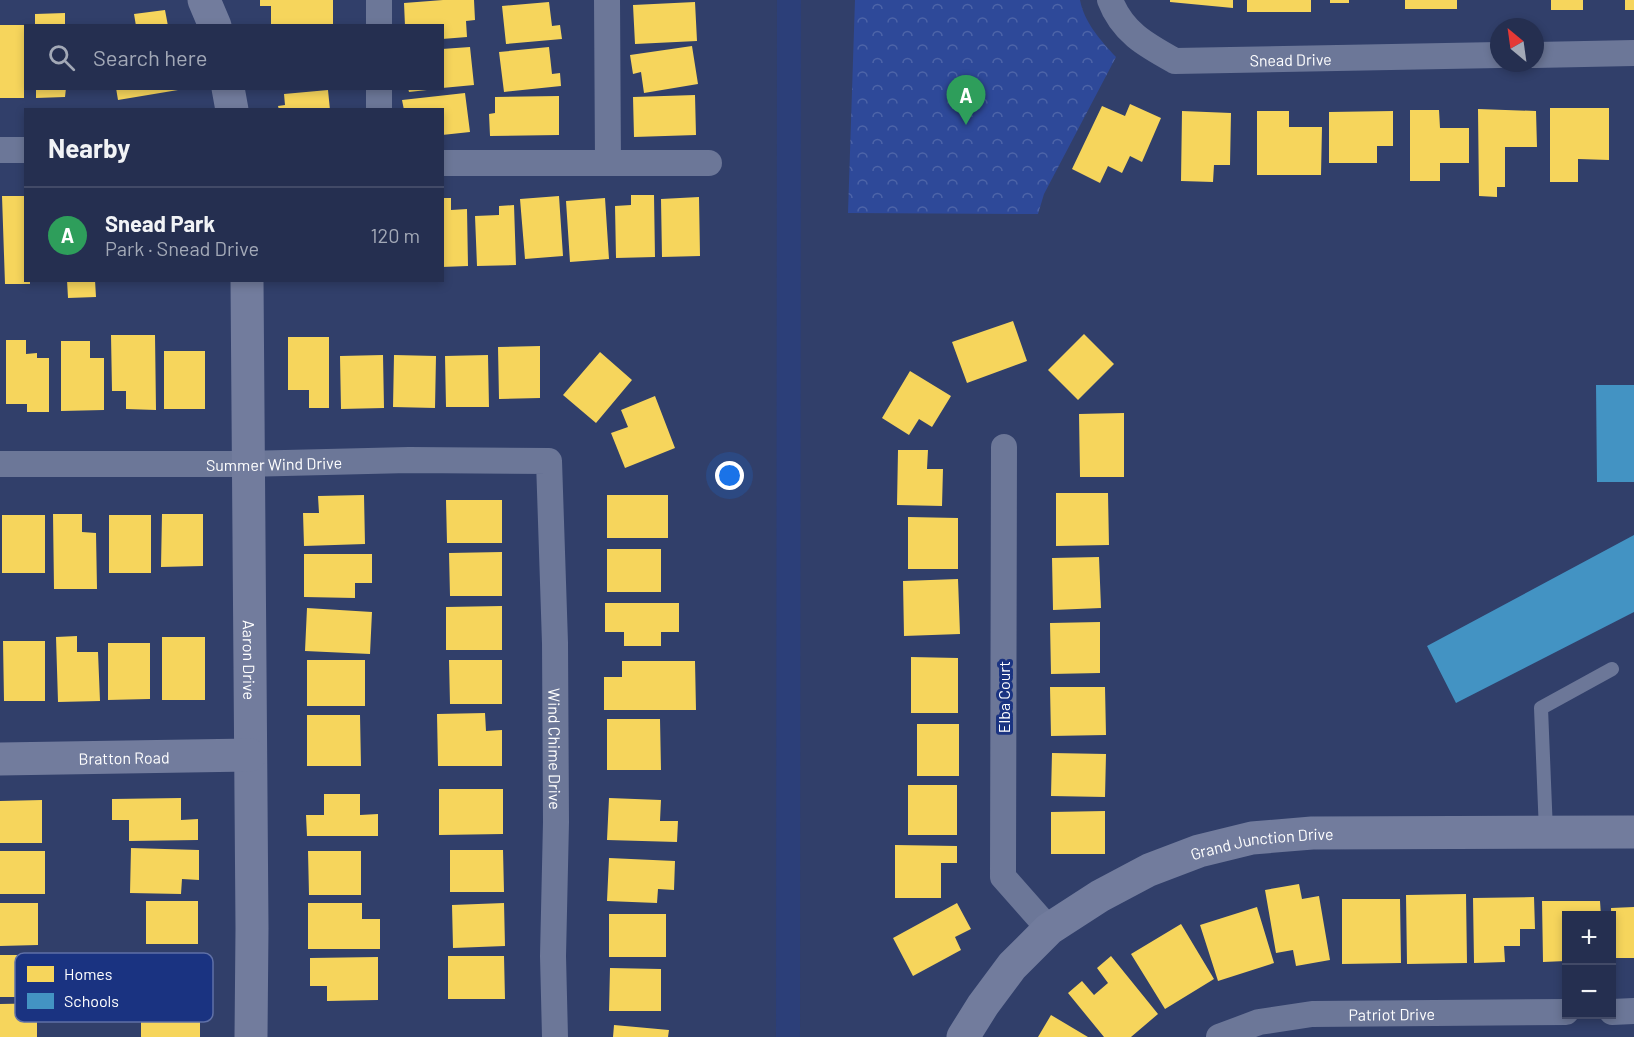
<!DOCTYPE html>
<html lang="en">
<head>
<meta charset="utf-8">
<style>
	body { margin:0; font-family:Barlow,sans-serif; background:#313b5a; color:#f1f3f6 }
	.controls { position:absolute; right:18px; bottom:18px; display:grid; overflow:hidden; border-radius:0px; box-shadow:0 3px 9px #0003 }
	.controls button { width:54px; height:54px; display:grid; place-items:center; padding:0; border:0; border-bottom:2px solid #424a67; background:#252f50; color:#f1f3f6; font:30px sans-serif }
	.compass { position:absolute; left:1490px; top:18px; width:54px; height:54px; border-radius:50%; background:#252f50; box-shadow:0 3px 9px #0003; rotate:331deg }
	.you { position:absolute; left:730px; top:476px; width:21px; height:21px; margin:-15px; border:4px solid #fff; border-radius:50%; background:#1a73e8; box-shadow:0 0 0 9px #1a73e833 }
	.badge { display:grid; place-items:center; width:39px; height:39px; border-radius:50%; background:#8abfa5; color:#fff; font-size:20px; font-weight:700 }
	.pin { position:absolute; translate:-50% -50px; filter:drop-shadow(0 2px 3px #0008) }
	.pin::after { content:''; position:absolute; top:32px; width:21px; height:18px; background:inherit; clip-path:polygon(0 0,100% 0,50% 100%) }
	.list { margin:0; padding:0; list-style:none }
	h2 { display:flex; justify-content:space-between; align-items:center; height:78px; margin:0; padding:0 24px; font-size:26px }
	h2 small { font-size:20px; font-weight:400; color:#a3a9b7 }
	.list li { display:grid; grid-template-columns:39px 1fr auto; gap:18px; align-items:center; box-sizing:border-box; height:96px; padding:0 24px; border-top:2px solid #424a67 }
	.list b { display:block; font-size:22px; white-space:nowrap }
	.list p { margin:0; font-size:20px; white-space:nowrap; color:#a3a9b7 }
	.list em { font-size:20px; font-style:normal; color:#a3a9b7 }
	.icon { flex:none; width:33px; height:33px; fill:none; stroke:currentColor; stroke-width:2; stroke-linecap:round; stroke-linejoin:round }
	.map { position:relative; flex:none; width:1634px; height:1037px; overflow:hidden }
	.search { position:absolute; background:#252f50; box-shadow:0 3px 9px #0003; left:24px; top:24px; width:420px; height:66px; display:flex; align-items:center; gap:15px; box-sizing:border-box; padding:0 21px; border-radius:0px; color:#a3a9b7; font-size:22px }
	.panel { position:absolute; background:#252f50; box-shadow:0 3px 9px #0003; left:24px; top:108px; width:420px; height:174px; border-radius:0px }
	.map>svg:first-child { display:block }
	.forest { fill:url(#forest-crowns) }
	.homes { fill:#f6d55c }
	.schools { fill:#4393c3 }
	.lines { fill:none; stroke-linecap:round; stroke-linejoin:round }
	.canal { stroke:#2c3f79; stroke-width:24 }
	.lane { stroke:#6c7798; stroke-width:14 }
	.street { stroke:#6c7798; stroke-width:26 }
	.secondary { stroke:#727c9d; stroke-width:33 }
	.labels { text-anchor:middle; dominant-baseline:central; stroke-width:6; stroke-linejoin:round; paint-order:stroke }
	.street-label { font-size:16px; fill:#fff; stroke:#1a3381 }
	.key { fill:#1a3381; stroke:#5f70a7; stroke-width:1.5 }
	.key-label { font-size:16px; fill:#fff }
</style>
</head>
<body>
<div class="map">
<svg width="1634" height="1037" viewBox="0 0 1634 1037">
	<defs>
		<pattern id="forest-crowns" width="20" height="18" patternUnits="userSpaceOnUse" patternTransform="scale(1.5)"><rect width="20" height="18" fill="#2e4999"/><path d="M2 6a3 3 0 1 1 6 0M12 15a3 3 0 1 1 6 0" fill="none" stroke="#4d64a8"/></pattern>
	</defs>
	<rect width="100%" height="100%" fill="#313f6a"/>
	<path class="forest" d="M855 0H1080C1084 22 1101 41 1116 57L1044 194 1038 214 848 213Z"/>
	<path class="homes" d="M260 0H333V25L271 26V6H260Z
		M443 0H474L475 20 466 21 467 37 442 39V26H405L404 3Z
		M1170 0H1233V8L1170 2Z
		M1247 0H1311V12H1247Z
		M1330 0H1349V3H1330Z
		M1405 0H1457V9H1405Z
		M1551 0H1583V10H1551Z
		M1625 0H1634V10H1625Z
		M549 2 552 26 560 25 562 39 506 44 502 6Z
		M695 2 697 41 635 44 633 5Z
		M165 10 168 26H136L134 14Z
		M65 13V26H35V14Z
		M0 25H24V98H0Z
		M692 46 698 84 644 93 641 72 633 74 630 55Z
		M470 47 474 85 442 88V49Z
		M549 47 552 74 560 73 561 86 504 92 499 52Z
		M36 88H66L65 97 36 98Z
		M116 88H178V90L118 100Z
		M408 88H427V90L409 92Z
		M328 90 330 110H279L278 106 285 105 284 94Z
		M465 93 470 132 442 135V110H404L402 100Z
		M695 95 696 135 634 137 633 97Z
		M559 96V135L490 136 489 114 495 113V97Z
		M1130 104 1161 118 1142 162 1130 156 1122 173 1108 166 1100 183 1072 169 1102 106 1125 116Z
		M1550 108H1609V160L1578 159V182H1550Z
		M1478 109 1536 111 1537 147H1505V187H1497V197L1479 196Z
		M1410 110H1439L1440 128H1469V163H1440V181H1410Z
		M1182 111 1231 113 1230 165H1214L1213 182 1181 181Z
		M1257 111H1289V127H1322L1321 175H1257Z
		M1393 111V146H1377V163H1329V112Z
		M631 195H654L655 257 616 258 615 206 631 205Z
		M2 196H26V280H30V284H5Z
		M559 196 563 256 525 259 520 199Z
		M699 197 700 256 662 257 661 199Z
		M442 198H451V210L467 209 468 266 442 267Z
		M605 198 609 259 570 262 566 201Z
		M514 205 516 265 477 266 475 216 499 215V206Z
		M67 280H95L96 297 68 298Z
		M1013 321 1027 361 967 383 952 342Z
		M1084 334 1114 364 1078 400 1048 370Z
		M111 335H155L156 410 126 409V391H112Z
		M288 337H329V408H309V390H288Z
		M6 340H26V354L37 353V358H49V412H27V404H6Z
		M61 341H90V358H104V410L61 411Z
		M540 346V398L499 399 498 347Z
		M164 351H205V409H164Z
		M600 352 632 380 596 423 563 395Z
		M383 355 384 408 341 409 340 356Z
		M394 355 436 356 435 408 393 407Z
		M488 355 489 407H446L445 356Z
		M910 371 951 396 932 427 919 419 909 435 882 418Z
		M655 396 675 448 625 468 611 433 628 427 621 410Z
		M1124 413V477H1080L1079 414Z
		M898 450H928L927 469H943L942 506 897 505Z
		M1056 493H1108L1109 545 1056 546Z
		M364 495 365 544 304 546 303 513H319L318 496Z
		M607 495H668V538H607Z
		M446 500H502V543H447Z
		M53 514H82V532L96 533 97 589H54Z
		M162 514H203V566L161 567Z
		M2 515H45V573H2Z
		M109 515H151V573H109Z
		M908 517 958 518V569H908Z
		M607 549H661V592H607Z
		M502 552V596H450L449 553Z
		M304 554H372V583H355V598L304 597Z
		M1099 557 1101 608 1053 610 1052 558Z
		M958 579 960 634 904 636 903 581Z
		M605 603H679V632H661V646H624V632H605Z
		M502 606V650H446V607Z
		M307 608 372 612 370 654 305 651Z
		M1100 622V673L1051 674 1050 623Z
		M77 636V652H98L100 701 58 702 56 637Z
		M162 637H205V700H162Z
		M3 641H45V701H4Z
		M108 643H150V699L108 700Z
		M911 657 958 658V713H911Z
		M307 660H365V706H307Z
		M449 660H502V704H450Z
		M622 661H695L696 710H604V677H622Z
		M1050 687H1105L1106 735 1051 736Z
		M485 713 486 731 502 730V766H438L437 714Z
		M307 715H360L361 766H307Z
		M607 719H660L661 770H607Z
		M917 724H959V776H917Z
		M1052 753 1106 754 1105 797 1051 796Z
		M908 785H957V835H908Z
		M439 789H503V834L439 835Z
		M324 794H360V815L378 814V836H307L306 815H324Z
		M181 798V820L198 819V840L129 841V820H112V799Z
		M609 798 661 800 660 821H678L677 842 607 840Z
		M42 800V843H0V801Z
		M1105 811V854H1051V812Z
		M895 845 957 846V863H941V898H895Z
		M131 848 199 850V880L182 879 181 894 130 893Z
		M450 850H503L504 892H450Z
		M0 851H45V894H0Z
		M308 851H361V895H309Z
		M609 858 675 861 674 890 658 889 657 903 607 901Z
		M1299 884 1302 899 1319 896 1330 960 1296 966 1293 950 1276 953 1265 890Z
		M1466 894 1467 963 1407 964 1406 895Z
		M1534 897 1535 929H1520V946H1504L1505 962 1474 963 1473 898Z
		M1342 899H1400L1401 963 1342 964Z
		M146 901H198V944H146Z
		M1542 901H1600L1601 916H1566V961L1543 962Z
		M0 903H38V945L0 946Z
		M308 903H362V919H380V949H308Z
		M504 903 505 946 453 948 452 905Z
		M957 903 971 929 955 937 961 950 913 976 893 938Z
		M1257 907 1274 963 1218 981 1200 925Z
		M1634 907V958H1612L1611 908Z
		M609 914H666V957H609Z
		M1181 924 1214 979 1165 1009 1131 954Z
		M0 955H36V997H0Z
		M448 956H504L505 999H448Z
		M1111 956 1158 1014 1131 1037H1104L1068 993 1082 981 1094 995 1108 983 1097 968Z
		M378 957V1000L327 1001V986H310V958Z
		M610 968 661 969V1011H609Z
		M53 1003V1019H37V1037H0V1004Z
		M141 1005H200V1037H141Z
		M1051 1015 1088 1037H1038Z
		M614 1025 669 1030 668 1037H613Z"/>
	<path class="schools" d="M1596 385H1634V482H1597Z
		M1634 535V612L1456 703 1427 646Z"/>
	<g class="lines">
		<path class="canal" d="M788 1037 789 0"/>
		<path class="lane" d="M1546 832 1541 708 1612 669"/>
		<g class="street">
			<path d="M607 0 608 163"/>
			<path id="s1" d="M1110 0C1122 32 1146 45 1175 61L1499 55"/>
			<path d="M379 26V0"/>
			<path d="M1535 55 1634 53"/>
			<path d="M379 110V88"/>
			<path d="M0 150H26"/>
			<path d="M442 163H709"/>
			<path d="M1004 447 1003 877 1049 929"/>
			<path id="s2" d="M0 464H248L409 460 549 461 555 643 556 822 553 956 555 1037"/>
			<path d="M1612 1012 1634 1011"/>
			<path id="s3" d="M1219 1037 1259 1022 1312 1014 1566 1012"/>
		</g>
		<g class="secondary">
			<path d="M204 0 215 26"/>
			<path d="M228 88 232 110"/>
			<path id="s4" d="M247 280 252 928 251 1037"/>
			<path id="s5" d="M0 759 250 755"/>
			<path id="s6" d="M963 1037 983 1005 1012 966 1049 929 1100 896 1149 870 1199 851 1252 838 1312 833 1634 832"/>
		</g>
	</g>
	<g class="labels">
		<g class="street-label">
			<text stroke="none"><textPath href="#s1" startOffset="207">Snead Drive</textPath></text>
			<text stroke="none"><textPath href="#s2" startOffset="274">Summer Wind Drive</textPath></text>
			<text stroke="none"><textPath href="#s4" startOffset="380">Aaron Drive</textPath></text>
			<text transform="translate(1003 697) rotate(-90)">Elba Court</text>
			<text stroke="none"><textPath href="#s2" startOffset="837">Wind Chime Drive</textPath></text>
			<text stroke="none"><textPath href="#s5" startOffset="124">Bratton Road</textPath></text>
			<text stroke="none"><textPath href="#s6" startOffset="372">Grand Junction Drive</textPath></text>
			<text stroke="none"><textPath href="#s3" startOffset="176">Patriot Drive</textPath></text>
		</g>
	</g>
	<rect x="15" y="953" width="198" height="69" rx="9" class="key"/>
	<rect x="27" y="966" width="27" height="16" fill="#f6d55c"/>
	<rect x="27" y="993" width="27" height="16" fill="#4393c3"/>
	<g class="key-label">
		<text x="64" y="980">Homes</text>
		<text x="64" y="1007">Schools</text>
	</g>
</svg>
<div class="controls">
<button>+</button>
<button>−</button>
</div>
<svg class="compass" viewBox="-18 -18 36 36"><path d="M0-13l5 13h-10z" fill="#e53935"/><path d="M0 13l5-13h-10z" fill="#a3a9b7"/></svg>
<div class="you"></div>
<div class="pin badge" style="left:966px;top:125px;background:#2e9e5b">A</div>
<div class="search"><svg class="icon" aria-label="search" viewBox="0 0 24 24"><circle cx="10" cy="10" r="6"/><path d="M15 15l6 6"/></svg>Search here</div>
<section class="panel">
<h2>Nearby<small></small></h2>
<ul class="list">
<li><span class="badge" style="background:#2e9e5b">A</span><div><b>Snead Park</b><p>Park · Snead Drive</p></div><em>120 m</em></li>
</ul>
</section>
</div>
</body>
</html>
